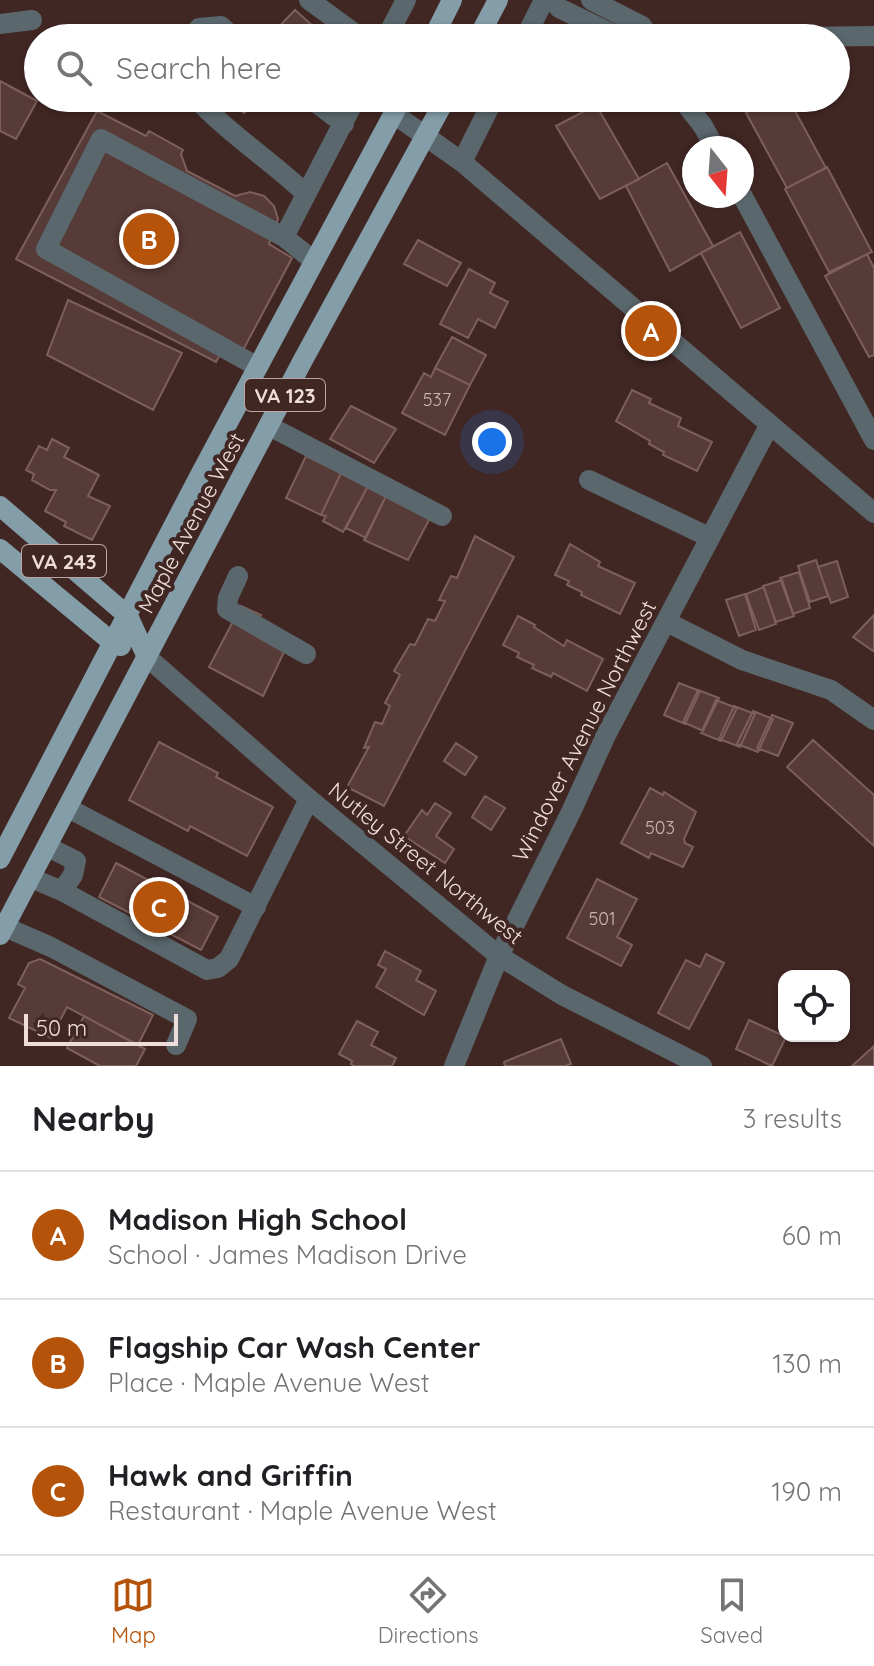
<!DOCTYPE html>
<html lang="en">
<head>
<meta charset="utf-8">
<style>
	body { margin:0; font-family:Quicksand,sans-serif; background:#f2f2f2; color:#202124 }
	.controls { position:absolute; right:24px; bottom:24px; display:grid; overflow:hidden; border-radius:16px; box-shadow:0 2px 6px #0004 }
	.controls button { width:72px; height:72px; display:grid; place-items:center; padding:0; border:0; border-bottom:2px solid #e0e0e0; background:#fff; color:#202124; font:40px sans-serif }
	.compass { position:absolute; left:682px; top:136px; width:72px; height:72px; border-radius:50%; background:#fff; box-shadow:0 2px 6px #0004; rotate:163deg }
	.scale { position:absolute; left:24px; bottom:20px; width:154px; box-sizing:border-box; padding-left:8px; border:4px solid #efdddb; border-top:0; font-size:22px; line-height:28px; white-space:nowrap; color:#efdddb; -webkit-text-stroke:6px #412724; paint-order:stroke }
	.you { position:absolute; left:492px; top:442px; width:28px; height:28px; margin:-20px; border:6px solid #fff; border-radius:50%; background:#1a73e8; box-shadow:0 0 0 12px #1a73e833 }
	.badge { display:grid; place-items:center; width:52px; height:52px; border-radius:50%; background:#b45309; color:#fff; font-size:26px; font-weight:700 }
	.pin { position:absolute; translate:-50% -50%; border:4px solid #fff; box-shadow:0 2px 8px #0006 }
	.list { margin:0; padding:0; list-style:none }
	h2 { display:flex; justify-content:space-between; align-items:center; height:104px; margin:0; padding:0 32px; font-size:34px }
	h2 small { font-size:26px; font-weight:400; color:#757577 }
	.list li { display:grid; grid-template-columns:52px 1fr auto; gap:24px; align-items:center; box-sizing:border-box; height:128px; padding:0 32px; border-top:2px solid #e0e0e0 }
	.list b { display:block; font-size:30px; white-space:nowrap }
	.list p { margin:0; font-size:26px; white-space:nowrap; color:#757577 }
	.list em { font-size:26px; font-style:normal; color:#757577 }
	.icon { flex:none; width:44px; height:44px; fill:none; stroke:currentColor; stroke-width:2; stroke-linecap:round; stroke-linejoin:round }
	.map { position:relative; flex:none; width:874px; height:1066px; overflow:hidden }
	.search { position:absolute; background:#fff; box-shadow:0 2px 6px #0004; left:24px; right:24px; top:24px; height:88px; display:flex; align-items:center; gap:20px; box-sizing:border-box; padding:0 28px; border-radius:44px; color:#757577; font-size:30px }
	.sheet { height:488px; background:#fff }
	nav { display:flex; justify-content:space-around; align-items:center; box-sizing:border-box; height:112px; border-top:2px solid #e0e0e0; background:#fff; font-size:22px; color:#757577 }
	nav a { display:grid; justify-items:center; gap:4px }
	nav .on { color:#b45309 }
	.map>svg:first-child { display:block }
	.building { fill:#573b38; stroke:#7d5f5c; stroke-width:2 }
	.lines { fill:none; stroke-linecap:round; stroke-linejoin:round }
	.minor { stroke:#5a676c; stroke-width:20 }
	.major { stroke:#839ea9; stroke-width:20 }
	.labels { text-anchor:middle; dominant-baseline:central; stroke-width:8; stroke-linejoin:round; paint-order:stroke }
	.number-label { font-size:18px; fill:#c9b4b2 }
	.shield { fill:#412724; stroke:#bba6a4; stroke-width:2 }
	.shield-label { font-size:20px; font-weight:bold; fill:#efdddb }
	.street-label { font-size:22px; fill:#efdddb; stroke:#412724 }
</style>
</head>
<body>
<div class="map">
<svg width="874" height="1066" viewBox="0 0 874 1066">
	<rect width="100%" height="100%" fill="#412724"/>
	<path class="building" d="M295 10 326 38H276L272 34Z
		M0 81 37 101 16 139 0 131Z
		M226 98H257L244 113Z
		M772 98H788L826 168 787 188 746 113Z
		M596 105 639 179 600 199 556 126Z
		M97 111 146 136 149 131 183 150 181 154 187 171 235 196 250 192 264 196 274 206 278 219 269 244 292 258 242 352 225 346 216 362 16 259Z
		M667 163 713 246 670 271 626 186Z
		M827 167 872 252 829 272 785 189Z
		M740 232 780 308 741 328 701 253Z
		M418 240 461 263 447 286 404 264Z
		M867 254 874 268V355L869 357 825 276Z
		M469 269 495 283 490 293 508 302 495 328 478 319 468 338 440 324Z
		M68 300 182 353 153 410 47 355Z
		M452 337 486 355 470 385 435 368Z
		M435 368 470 385 445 435 402 413 424 373 431 377Z
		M632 390 651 399 649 403 681 418 678 426 712 442 697 471 663 455 664 452 649 444 650 441 616 421Z
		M351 406 396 429 374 463 330 439Z
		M52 439 69 448 64 457 99 475 88 496 110 506 92 540 64 526 66 522 45 511 56 490H50L32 480 34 474 26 470 39 446 47 450Z
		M306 456 341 473 321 515 286 498Z
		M341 473 368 486 343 532 323 521 326 516 321 515Z
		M368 486 386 496 366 538 346 528Z
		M386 496 430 518 408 560 364 540Z
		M475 536 514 557 384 806 347 787 369 747 364 748 375 722 382 724 390 706 385 703 400 675 394 671 410 644 415 645 428 619 435 621 445 601 439 600 451 576 457 578Z
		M570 544 600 562 598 566 635 583 620 614 581 595 582 592 567 585 569 581 555 575Z
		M816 560 828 596 810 602 798 566Z
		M837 561 848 597 831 603 818 567Z
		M799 572 810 608 793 614 780 578Z
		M782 580 794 616 776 622 763 586Z
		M764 587 776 624 759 630 746 594Z
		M745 594 756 630 739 636 726 600Z
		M241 606 261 615 251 633 284 652 263 696 209 667Z
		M874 615V650L873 651 853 637Z
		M518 616 535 625 534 627 564 646 567 640 603 659 587 691 553 673 551 677 532 668 534 665 517 657 519 653 503 645Z
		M679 683 700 691 685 724 664 715Z
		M698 690 719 698 703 731 683 722Z
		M716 700 737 708 721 741 701 733Z
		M734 706 755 714 740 747 719 739Z
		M753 711 773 719 758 752 737 744Z
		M772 715 793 723 778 756 757 748Z
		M813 740 874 795V846L787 767Z
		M159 742 218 773 216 777 273 807 247 856 190 826 188 831 129 800Z
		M456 743 477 757 465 775 444 761Z
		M650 788 663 795 664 792 696 812 684 839 685 843 693 847 683 867 651 853 649 858 621 843Z
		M485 796 505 808 491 830 472 817Z
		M435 803 451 813 436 836 454 849 445 863 404 836 422 810 427 815Z
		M116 863 218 917 201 950 99 897Z
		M597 879 637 899 617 937 632 945 621 966 567 938Z
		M385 951 421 971 416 980 436 991 424 1015 376 987 386 969 378 965Z
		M706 954 724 963 689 1029 658 1013 686 960 700 967Z
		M40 959 153 1015 138 1045 67 1007 51 1038 9 1018 25 988 18 984 29 963Z
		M84 1016 145 1049 136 1066H100L67 1048Z
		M749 1020 786 1037 772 1066 736 1049Z
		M357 1021 378 1032 371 1045 396 1058 392 1066H354L351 1064 352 1061 339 1054Z
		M561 1039 571 1064 565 1066H505L504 1062Z
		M874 1046V1066H852Z"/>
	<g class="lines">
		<path class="minor" d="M309 0 361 38
			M554 0 559 8 621 38
			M591 0 642 26 650 38
			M0 24 32 20
			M191 38 199 28 221 26 234 38
			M386 38 406 0
			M525 38 544 0
			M724 38 874 36
			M196 98C229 134 270 160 305 193
			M310 98 344 124
			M681 98 703 126 715 148
			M394 114 462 162 874 513
			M462 162 494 98
			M742 195 874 440
			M314 261 284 237 356 98
			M258 367 46 249 101 139 284 237
			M269 426 442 516
			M589 480 709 537
			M238 576 228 598 227 609 306 654
			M667 622 742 660 831 690 874 720
			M147 657 309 799 499 956 562 995 702 1066
			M68 808 256 907
			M48 847 76 861 73 875 62 891
			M31 878 62 891 207 970 218 968 229 959 309 799
			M5 927 51 947 187 1019 176 1045
			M454 1066 499 956 571 812 606 735 770 424"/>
		<path class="major" d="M433 38 452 0
			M478 38 498 0
			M0 506 128 616 147 657
			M0 549 112 642 121 646
			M0 859 202 471 402 98
			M0 935 303 360 446 98"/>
	</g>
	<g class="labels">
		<g class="number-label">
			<text x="437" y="399">537</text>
			<text x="660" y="827">503</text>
			<text x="602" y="918">501</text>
		</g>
		<g class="shield">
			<rect x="245" y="379" width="80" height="32" rx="6"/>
			<rect x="22" y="545" width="84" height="32" rx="6"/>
		</g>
		<g class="shield-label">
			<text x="285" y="395">VA 123</text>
			<text x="64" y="561">VA 243</text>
		</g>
		<g class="street-label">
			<text transform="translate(191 523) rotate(-62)">Maple Avenue West</text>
			<text transform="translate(584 731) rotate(-63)">Windover Avenue Northwest</text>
			<text transform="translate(426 863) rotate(39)">Nutley Street Northwest</text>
		</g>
	</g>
</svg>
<div class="controls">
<button><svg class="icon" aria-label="locate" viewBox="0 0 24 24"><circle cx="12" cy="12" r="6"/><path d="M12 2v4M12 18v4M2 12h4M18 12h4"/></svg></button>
</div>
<svg class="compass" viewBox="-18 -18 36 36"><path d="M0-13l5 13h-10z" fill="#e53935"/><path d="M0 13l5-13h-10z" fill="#757577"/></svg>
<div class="scale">50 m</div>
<div class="you"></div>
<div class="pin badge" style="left:651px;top:331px">A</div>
<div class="pin badge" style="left:149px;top:239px">B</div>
<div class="pin badge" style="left:159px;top:907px">C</div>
<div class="search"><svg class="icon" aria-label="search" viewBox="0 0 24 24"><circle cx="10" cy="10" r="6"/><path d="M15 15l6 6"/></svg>Search here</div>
</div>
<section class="sheet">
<h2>Nearby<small>3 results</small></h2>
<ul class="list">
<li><span class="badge">A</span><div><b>Madison High School</b><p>School · James Madison Drive</p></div><em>60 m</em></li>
<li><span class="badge">B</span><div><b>Flagship Car Wash Center</b><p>Place · Maple Avenue West</p></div><em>130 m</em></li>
<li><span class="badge">C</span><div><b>Hawk and Griffin</b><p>Restaurant · Maple Avenue West</p></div><em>190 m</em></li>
</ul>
</section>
<nav>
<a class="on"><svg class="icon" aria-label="map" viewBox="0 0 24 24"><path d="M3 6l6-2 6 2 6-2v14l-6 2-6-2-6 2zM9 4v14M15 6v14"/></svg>Map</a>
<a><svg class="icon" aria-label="directions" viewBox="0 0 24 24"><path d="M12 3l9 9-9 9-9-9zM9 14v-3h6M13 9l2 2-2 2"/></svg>Directions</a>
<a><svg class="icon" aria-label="saved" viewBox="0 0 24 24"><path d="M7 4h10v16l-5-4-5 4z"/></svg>Saved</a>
</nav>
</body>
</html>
